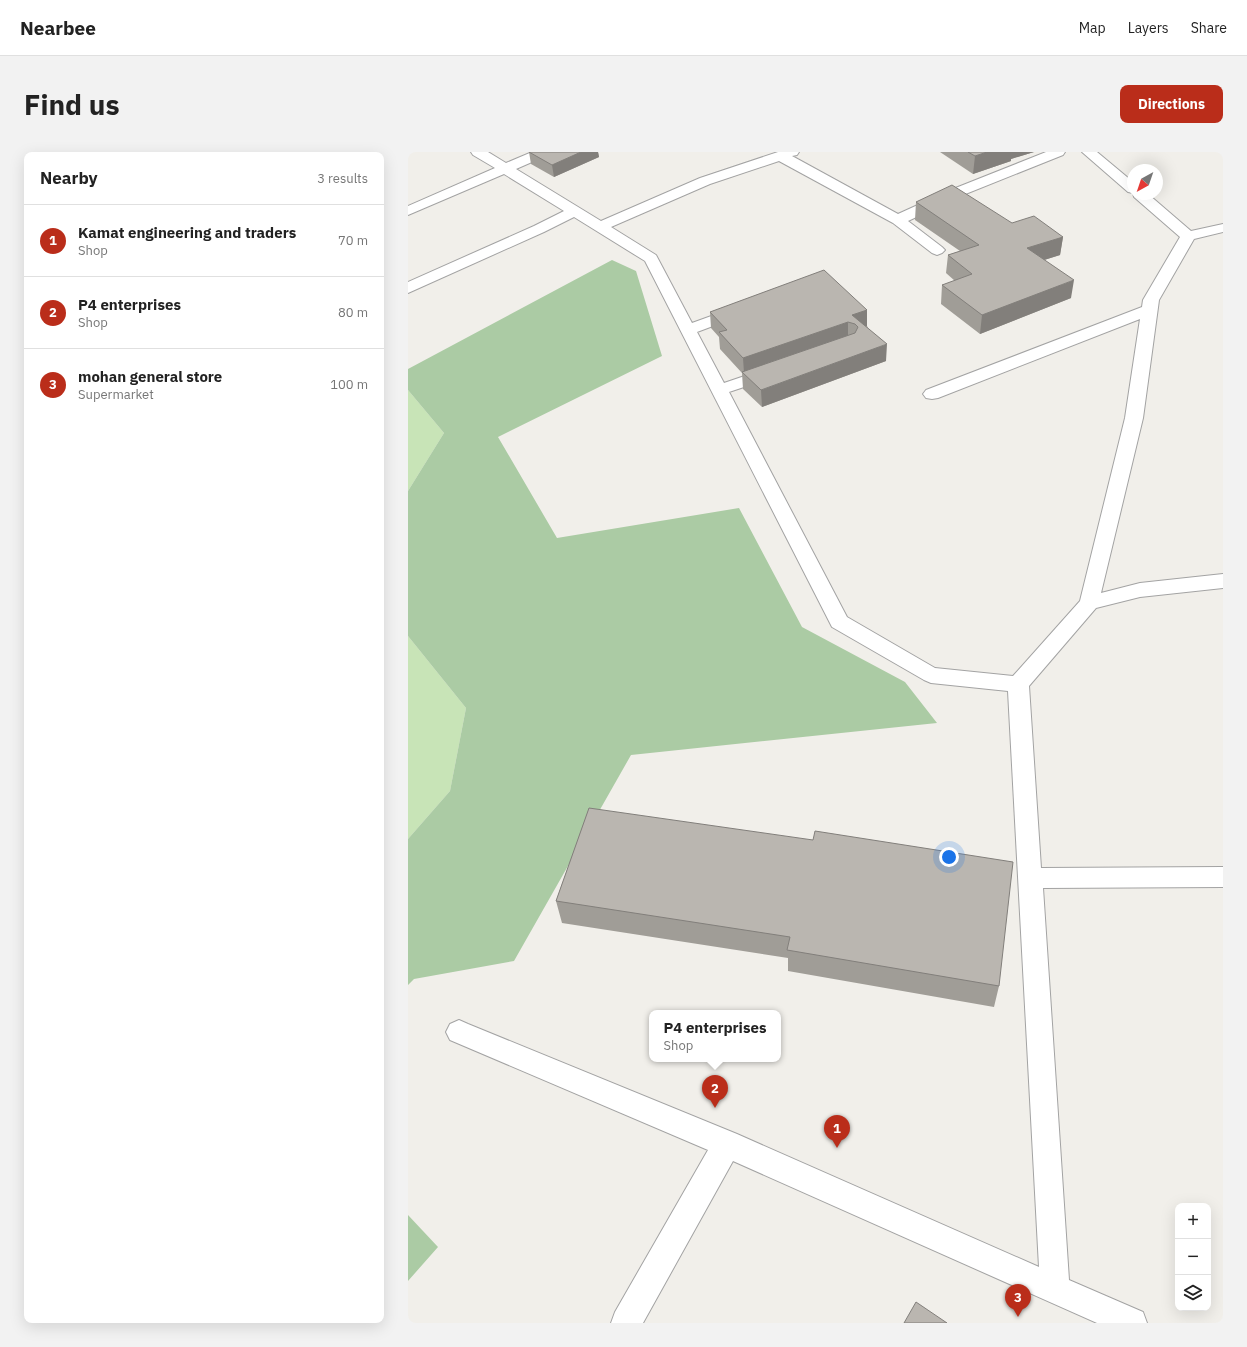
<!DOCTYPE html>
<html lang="en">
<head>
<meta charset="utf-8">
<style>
	body { margin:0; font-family:"IBM Plex Sans",sans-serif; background:#f2f2f2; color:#222 }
	.controls { position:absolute; right:12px; bottom:12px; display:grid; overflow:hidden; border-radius:8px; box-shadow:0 4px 16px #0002 }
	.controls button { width:36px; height:36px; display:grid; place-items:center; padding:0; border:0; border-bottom:1px solid #e0e0e0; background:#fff; color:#222; font:20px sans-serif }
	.compass { position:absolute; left:719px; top:12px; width:36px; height:36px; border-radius:50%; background:#fff; box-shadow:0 4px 16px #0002; rotate:220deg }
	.you { position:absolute; left:541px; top:705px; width:14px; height:14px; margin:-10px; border:3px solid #fff; border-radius:50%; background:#1a73e8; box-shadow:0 0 0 6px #1a73e833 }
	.badge { display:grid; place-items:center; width:26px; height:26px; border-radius:50%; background:#ba2d1a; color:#fff; font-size:13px; font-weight:700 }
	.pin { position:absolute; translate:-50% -33px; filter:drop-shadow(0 1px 2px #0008) }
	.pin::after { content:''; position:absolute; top:21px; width:14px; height:12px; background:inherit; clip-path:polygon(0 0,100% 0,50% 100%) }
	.popup { position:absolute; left:241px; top:858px; width:132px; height:52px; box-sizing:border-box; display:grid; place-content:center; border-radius:8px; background:#fff; filter:drop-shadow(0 1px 3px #0005); font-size:13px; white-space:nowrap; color:#767676 }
	.popup b { font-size:15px; color:#222 }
	.popup::after { content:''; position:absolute; left:50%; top:100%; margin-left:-8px; border:8px solid transparent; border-top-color:#fff }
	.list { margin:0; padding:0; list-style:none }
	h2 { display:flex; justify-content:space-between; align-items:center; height:52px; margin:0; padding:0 16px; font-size:17px }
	h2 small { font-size:13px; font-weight:400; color:#767676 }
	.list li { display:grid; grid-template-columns:26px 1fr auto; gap:12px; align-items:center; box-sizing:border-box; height:72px; padding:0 16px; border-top:1px solid #e0e0e0 }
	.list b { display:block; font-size:15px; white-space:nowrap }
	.list p { margin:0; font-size:13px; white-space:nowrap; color:#767676 }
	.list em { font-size:13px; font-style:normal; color:#767676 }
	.icon { flex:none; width:22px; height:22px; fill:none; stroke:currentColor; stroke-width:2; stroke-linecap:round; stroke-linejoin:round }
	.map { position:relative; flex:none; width:815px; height:1171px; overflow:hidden; border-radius:8px }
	header { display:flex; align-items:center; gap:24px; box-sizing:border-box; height:56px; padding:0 20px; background:#fff; border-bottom:1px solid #e0e0e0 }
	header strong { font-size:19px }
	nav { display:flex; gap:22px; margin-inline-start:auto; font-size:14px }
	.intro { display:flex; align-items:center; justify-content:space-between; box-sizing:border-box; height:96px; padding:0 24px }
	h1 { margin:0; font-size:28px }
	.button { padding:10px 18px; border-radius:8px; background:#ba2d1a; color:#fff; font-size:14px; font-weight:700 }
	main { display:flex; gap:24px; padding:0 24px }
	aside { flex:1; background:#fff; border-radius:8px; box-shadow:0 4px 16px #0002 }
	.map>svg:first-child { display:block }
	.grass { fill:#c8e4b7 }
	.forest { fill:#abcba4 }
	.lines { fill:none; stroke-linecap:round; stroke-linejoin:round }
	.minor-casing { stroke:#a3a3a3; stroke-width:2 }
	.minor { fill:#fff; fill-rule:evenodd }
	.wall { fill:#a09d97 }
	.shaded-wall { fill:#827f7b }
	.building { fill:#bab6b0; stroke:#827f7b }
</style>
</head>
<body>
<header>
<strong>Nearbee</strong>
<nav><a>Map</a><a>Layers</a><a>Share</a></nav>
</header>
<div class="intro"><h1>Find us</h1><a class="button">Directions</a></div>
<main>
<aside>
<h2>Nearby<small>3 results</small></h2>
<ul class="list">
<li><span class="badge">1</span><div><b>Kamat engineering and traders</b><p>Shop</p></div><em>70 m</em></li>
<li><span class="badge">2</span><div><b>P4 enterprises</b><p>Shop</p></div><em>80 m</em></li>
<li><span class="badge">3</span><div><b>mohan general store</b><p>Supermarket</p></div><em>100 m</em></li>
</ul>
</aside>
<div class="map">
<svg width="815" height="1171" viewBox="0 0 815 1171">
	<rect width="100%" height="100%" fill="#f1efea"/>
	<path class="grass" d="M0 238 36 281 0 339Z
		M0 484 58 556 42 639 0 687Z"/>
	<path class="forest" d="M204 108 228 119 254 204 90 285 149 386 331 356 394 475 497 530 529 571 223 603 106 809 6 827 0 833V687L42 639 58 556 0 484V339L36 281 0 238V217Z
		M0 1063 30 1095 0 1129Z"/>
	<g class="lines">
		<defs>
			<path id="minor" d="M63 0H80L98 11 124 0H142L140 3 108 17 193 69 292 26 370 0H391L389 3 384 4 490 62 545 37 638 0H657L655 3 555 43 500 69 534 95 537 98 534 101 529 103 524 101 485 71 371 9 302 32 203 75 248 103 284 171 331 154 337 156 339 159 337 162 289 180 316 231 363 215 369 216 371 220 369 224 321 240 439 465 527 516 605 524 672 449 717 266 732 167 530 246 524 247 518 246 515 242 518 238 734 155 735 148 772 85 726 45 725 41 720 40 674 0H689L725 30V42H740L783 79 815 72V80L786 87 751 148 735 266 693 441 732 431 815 422V436L732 445 688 456 621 534 633 716 815 715V735L635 736 661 1128 735 1160 739 1171H689L325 1009 235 1171H203L207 1160 300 998 42 888 38 880 42 872 51 868 60 872 329 982 631 1115 600 539 523 531 516 528 424 475 237 109 166 65 136 80 0 141V130L126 74 156 59 96 22 0 63V54L87 16 65 3Z"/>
		</defs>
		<use href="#minor" class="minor-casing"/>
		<use href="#minor" class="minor"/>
	</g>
	<path class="wall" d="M121 0H190L191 5 146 25 123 12Z
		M532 0H626L603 7V9L565 22Z
		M508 50 604 71 655 85 652 103 636 108 663 146 572 182 533 152 534 133 547 129 538 121 540 103 552 99 507 68Z
		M459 158V174L478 209 354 255 335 237 334 221 312 197 311 185 303 176 302 160Z
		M181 656 591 834 586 855 380 819V806L154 771 148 749Z"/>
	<path class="shaded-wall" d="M173 0H190L191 5 146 25 144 13Z
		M579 0H626L603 7V9L565 22 567 4Z
		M655 85 652 103 617 114 619 96Z
		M666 128 663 146 572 182 574 163Z
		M459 158V174L450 175 447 172 444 163Z
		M440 170V187L336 221 335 206Z
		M479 192 478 209 354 255 353 238Z"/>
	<path class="building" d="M121 0H173L144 13Z
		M560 0H579L567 4Z
		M544 33 604 71 626 64 655 85 619 96 666 128 574 163 534 133 564 122 540 103 571 93 508 50Z
		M416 118 459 158 444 163 479 192 353 238 334 220 447 181 450 175 447 172 440 170 335 206 311 180 319 178 302 160Z
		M181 656 405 688 407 679 605 710 591 834 379 798 382 785 148 749Z
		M508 1150 539 1171H496Z"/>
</svg>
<div class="controls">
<button>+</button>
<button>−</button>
<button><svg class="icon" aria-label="layers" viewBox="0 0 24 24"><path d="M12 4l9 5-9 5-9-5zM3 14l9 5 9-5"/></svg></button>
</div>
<svg class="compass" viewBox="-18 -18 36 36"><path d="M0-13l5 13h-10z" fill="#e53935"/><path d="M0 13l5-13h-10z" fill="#767676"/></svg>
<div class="you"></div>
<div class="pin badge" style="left:429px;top:996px">1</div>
<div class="pin badge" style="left:307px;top:956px">2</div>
<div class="popup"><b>P4 enterprises</b>Shop</div>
<div class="pin badge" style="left:610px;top:1165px">3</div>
</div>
</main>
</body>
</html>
